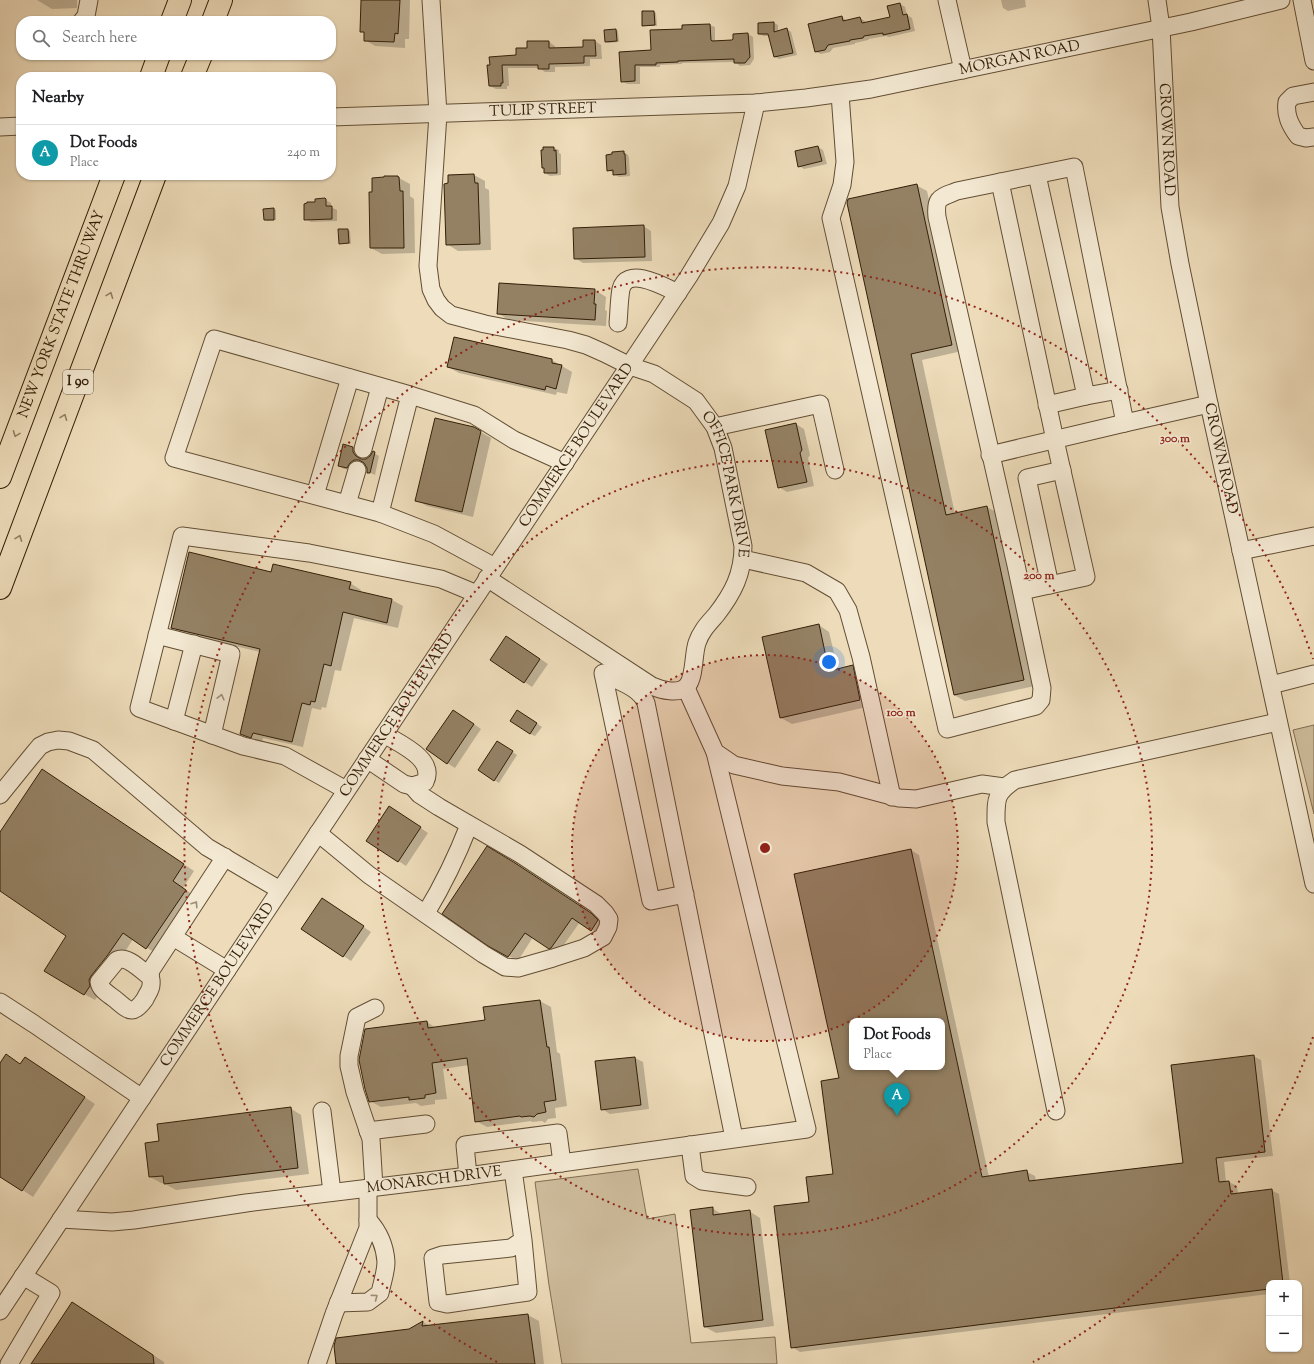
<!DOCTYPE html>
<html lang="en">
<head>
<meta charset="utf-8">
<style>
	body { margin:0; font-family:"Sorts Mill Goudy",serif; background:#f2f2f2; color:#202124 }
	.controls { position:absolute; right:12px; bottom:12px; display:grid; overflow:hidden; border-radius:8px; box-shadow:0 1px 3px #0004 }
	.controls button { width:36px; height:36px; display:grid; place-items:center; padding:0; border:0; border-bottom:1px solid #e0e0e0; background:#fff; color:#202124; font:20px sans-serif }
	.you { position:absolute; left:829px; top:662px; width:14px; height:14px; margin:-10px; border:3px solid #fff; border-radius:50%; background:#1a73e8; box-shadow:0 0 0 6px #1a73e833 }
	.badge { display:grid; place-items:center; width:26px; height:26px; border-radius:50%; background:#8f2418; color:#fff; font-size:13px; font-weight:700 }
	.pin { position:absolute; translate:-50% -33px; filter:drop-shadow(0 1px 2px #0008) }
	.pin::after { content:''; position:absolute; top:21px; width:14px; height:12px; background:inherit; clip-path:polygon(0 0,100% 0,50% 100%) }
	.popup { position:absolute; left:849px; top:1018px; width:96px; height:52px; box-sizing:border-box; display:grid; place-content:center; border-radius:8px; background:#fff; filter:drop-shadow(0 1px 3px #0005); font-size:13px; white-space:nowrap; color:#757577 }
	.popup b { font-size:15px; color:#202124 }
	.popup::after { content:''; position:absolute; left:50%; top:100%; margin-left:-8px; border:8px solid transparent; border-top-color:#fff }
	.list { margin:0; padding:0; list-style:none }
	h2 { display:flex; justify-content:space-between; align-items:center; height:52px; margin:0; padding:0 16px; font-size:17px }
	h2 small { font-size:13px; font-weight:400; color:#757577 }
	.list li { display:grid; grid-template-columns:26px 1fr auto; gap:12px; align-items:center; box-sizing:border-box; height:56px; padding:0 16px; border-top:1px solid #e0e0e0 }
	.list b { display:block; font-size:15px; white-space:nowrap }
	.list p { margin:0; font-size:13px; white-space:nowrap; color:#757577 }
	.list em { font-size:13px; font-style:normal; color:#757577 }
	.icon { flex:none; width:22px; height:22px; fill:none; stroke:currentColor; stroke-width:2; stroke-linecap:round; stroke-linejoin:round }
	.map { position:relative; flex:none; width:1314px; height:1364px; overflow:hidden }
	.search { position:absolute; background:#fff; box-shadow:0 1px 3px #0004; left:16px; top:16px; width:320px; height:44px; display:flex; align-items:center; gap:10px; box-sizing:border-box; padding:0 14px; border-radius:16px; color:#757577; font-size:15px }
	.panel { position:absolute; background:#fff; box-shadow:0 1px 3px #0004; left:16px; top:72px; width:320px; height:108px; border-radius:16px }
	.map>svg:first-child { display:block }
	.green { fill:#cdbb9b; stroke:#806d51 }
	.shadow { fill:#0003; fill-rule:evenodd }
	.building { fill:#948164; stroke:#331f07; fill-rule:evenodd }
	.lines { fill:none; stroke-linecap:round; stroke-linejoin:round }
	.minor-casing { stroke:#624e34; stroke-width:19 }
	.highway-casing { stroke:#331f07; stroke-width:24 }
	.minor { stroke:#f3e8d2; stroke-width:17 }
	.highway { stroke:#eddbb9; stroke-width:22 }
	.oneway { stroke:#907d60 }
	.oneway2 { stroke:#9d8e77 }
	.ring { fill:none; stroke:#8f2418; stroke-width:2; stroke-dasharray:2 4 }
	.labels { text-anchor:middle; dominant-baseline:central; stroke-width:3; stroke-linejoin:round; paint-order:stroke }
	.shield { fill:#f3e8d2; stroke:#6d5b44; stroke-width:1 }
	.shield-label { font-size:14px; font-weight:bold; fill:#331f07 }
	.street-label { font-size:15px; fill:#331f07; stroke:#f3e8d2 }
	.centre { fill:#8f2418; stroke:#f3e8d2; stroke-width:2 }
	.ring-label { font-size:12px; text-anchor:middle; font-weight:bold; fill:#8f2418; stroke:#f3e8d2; stroke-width:3; stroke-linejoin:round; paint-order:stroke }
</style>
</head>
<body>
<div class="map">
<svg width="1314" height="1364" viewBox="0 0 1314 1364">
	<rect width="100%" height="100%" fill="#eddbb9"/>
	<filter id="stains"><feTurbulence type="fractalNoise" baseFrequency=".005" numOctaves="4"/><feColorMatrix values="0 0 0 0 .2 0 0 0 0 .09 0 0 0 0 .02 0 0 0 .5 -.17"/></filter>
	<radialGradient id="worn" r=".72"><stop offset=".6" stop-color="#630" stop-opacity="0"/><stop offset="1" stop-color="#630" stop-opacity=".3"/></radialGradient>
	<path class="green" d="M1314 725V814L1293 730Z
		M638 1169 647 1219 675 1214 691 1343 775 1337 777 1364H562L549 1285 535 1182Z"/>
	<path class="shadow" d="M37 0H77V8L52 9Z
		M362 0H410L409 39H405V48L375 46 365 40V33L361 31Z
		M1001 0H1025L1026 7 1008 11 1003 8Z
		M900 4 905 7 907 15 912 18 915 31 889 37 886 36 869 39 868 40 855 43V44L833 48 830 52 821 54 816 52 842 17 847 21 860 18 865 21 866 23 891 18Z
		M654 12 656 13 657 26H645L643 25Z
		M774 23 778 25V32L787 29 791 32 797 55 779 59 775 57 770 36H764L759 34Z
		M710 25 715 27V42L734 40V35L748 34 753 37 754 59 750 65 740 66 735 62 682 63V64L660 65V67H640V84H627L622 81 620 53 652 51 683 30Z
		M616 30 618 31 619 42 608 43 606 42Z
		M595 41 601 45 602 59H590V66L555 67V72H545L539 68H508L509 86H507V89H496L490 86 488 66 517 56 528 49 549 42 555 46V49L584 48Z
		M818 147 823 150 827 164 804 169 799 166Z
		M544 148H554L559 150V153L561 154V175L550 176 545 173Z
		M624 152 628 155 629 158 630 176 619 177 614 174V173L608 170Z
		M474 175 485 181V188L489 190 491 250 458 251 447 244 449 176Z
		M397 177 410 184V196L414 199 415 253 382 254 371 248 373 193Z
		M916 185 927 191 962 351 922 360 955 514 987 507 998 513 1035 686 965 701 954 695 848 203Z
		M324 199 331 203V207L337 210V221L311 222 305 219 316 203Z
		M273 209 276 210V220L267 221 265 220Z
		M643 226 651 231 652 261 583 263 575 258Z
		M339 230H348L350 231 351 244H342L340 243Z
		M595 290 606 297 605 310 607 311 606 326 508 320 498 313Z
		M455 338 552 360 572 372 567 394 557 392 556 395 459 373 448 367Z
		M796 424 804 429 810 455 808 458 814 486 787 492 779 487Z
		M474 428 491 438 473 517 427 506 416 500Z
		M353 448 358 451V456L361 460H366L374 453 379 456 375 475 368 472V468L365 463H360L352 470 344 469 339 466Z
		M272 573 350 583 361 590 360 592 392 600 403 606 398 628 354 618 341 671 335 670 326 708 322 707 321 710 312 708 303 747 263 738 262 743 252 740 241 734 260 652 183 634 172 627Z
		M819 625 829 632 838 670 852 666 863 673 871 706 792 724 781 718Z
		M515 642 548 664 532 687 492 660Z
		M523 714 542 727 535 736 530 734Z
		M461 715 481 729 455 768 447 763Z
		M502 745 517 755 499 783 494 780Z
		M53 777 194 871 183 888 196 897 157 954 133 939 95 1000 84 994 68 935 0 890V835Z
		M397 812 428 833 406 866 368 841Z
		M911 850 919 855 989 1177 1027 1172 1035 1176 1036 1182 1184 1163 1253 1056 1261 1060 1273 1156 1224 1162 1226 1182H1229L1237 1186 1238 1194 1271 1190 1279 1194 1290 1283H1269V1294L800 1352 792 1347 810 1203 834 1175 840 1079 795 875ZM852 1021H942V1067H852Z
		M523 869 599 919 605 925 599 934 580 922 558 953 533 937 518 961 489 945Z
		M330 904 371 932 351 961 303 929Z
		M540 1001 551 1007 557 1052 560 1054 567 1106 555 1108 556 1118 548 1119 545 1123 542 1121 532 1122 531 1121 487 1127 476 1121 469 1065 443 1069 447 1099 435 1100V1104L421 1106 416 1103 381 1107 370 1101 427 1022 436 1028 486 1021 484 1008Z
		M635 1058 643 1062 649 1109 610 1114 602 1109Z
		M0 1062 21 1065H36L95 1104 33 1197 0 1175Z
		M290 1108 301 1115 309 1174 176 1190 165 1184V1183H161L150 1177 160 1142Z
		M712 1208 723 1215 749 1211 760 1218 774 1326 716 1333 705 1327Z
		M83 1309 164 1362V1364H32Z
		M528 1315 539 1321 544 1364H337L410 1330 423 1322 430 1326Z"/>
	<path class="building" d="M361 0H400L398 34 395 33 394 42 364 41V32H360Z
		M900 3 903 15 907 14 910 29 883 35V33L864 36 863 38 850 40V41L828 45 825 50 815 52 808 24 842 16 843 21 860 17 862 23 890 17 887 6Z
		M642 11H654L655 25 642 26Z
		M774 22V32L787 28 793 53 774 57 768 34H758V23Z
		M710 24 711 40 712 41 732 40 733 39V34L748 33 750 57 745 63H734V59L678 61V62L656 63V65H635V81L621 82 619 52 651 50 650 30 682 29V25Z
		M616 29 617 41 605 42 604 30Z
		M583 40H595L596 56H584V63L549 64V69H538V65H502L503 83H501V86H489L487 65H490L489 57 516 55V48H527V41H549V48L583 47Z
		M818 146 822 161 798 167 795 151Z
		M543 147H554V151L556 150 557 173H544V168H542L541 150H543Z
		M624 151V154H625L626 174 613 175V170L607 171 606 155 612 154V152Z
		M474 174 475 183H478L480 244 446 245 444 184 448 183V175Z
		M384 176H398V177H399L400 191H403L404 248H370L369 192H372V178L384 177Z
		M917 184 952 345 911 354 946 515 987 506 1024 680 954 695 847 203 848 199Z
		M325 198 326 199V206H332V219L304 220V204L307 203V202H315V199Z
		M274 208V220H264L263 209Z
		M644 225 645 257 574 259 573 228Z
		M338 229H348L349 243 339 244Z
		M499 283 595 289 594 304H596L595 320 497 314Z
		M454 337 552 359V363L562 365 556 389 546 386 545 390 447 367Z
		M435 418 474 427 481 431 462 512 415 501Z
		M796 423 802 450 800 453 807 482 778 488 765 430Z
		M343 444 353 447V452L356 456 361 459H366L370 456 373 451 375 452 370 473H367V468L364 463 359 460H354L350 463 347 468 338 466Z
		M189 552 271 572 273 564 351 582 349 589 392 599 387 623 343 612 331 666 324 664 315 702 311 701 310 705 302 703 292 742 253 733 251 738 240 734 260 649 171 628Z
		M819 624 829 671 853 665 860 700 780 718 762 637Z
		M506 636 540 659 524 683 490 660Z
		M453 710 474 724 447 764 426 749Z
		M517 710 537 723 530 734 510 721Z
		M497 741 513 751 494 781 478 770Z
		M42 769 184 864 173 881 186 890 146 949 123 933 107 956 91 976 89 980 90 986 84 995 44 971 66 936 0 891V832Z
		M389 806 421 827 398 862 366 841Z
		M487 846 515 863 591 913 598 920 591 931 572 918 551 948 549 949 525 933 508 957 488 946 442 914Z
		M911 849 982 1177 1027 1170 1029 1181 1183 1163 1171 1065 1254 1055 1265 1152 1216 1158 1219 1182 1229 1181 1231 1194 1272 1189 1283 1283H1269V1289L791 1348 774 1206 809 1202 806 1177 833 1174 821 1081 839 1078 794 874ZM852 1021H942V1067H852Z
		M322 898 364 926 343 957 301 929Z
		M540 1000 547 1047H549L556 1100 544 1102 546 1112 537 1114 534 1117 530 1116 521 1117 520 1116 475 1122 467 1058 432 1063 436 1093 425 1095V1098L409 1100V1097L369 1102 365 1089 359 1060 365 1029 427 1021 428 1028 485 1020 483 1007Z
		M6 1054 20 1064 25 1057 85 1097 22 1191 0 1177V1063Z
		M635 1057 641 1105 601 1110 595 1061Z
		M291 1107 298 1168 164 1184 163 1176 149 1177 145 1143 159 1141 157 1124Z
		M713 1207V1215L750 1210 763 1320 704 1327 690 1210Z
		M72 1302 153 1355 154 1364H31Z
		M528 1314 535 1364H336L334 1346 336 1338 409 1329 423 1321 422 1326Z"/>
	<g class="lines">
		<defs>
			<g id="minor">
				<path id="s1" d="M431 0 438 114 428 266 431 289 436 300 442 308 451 315 485 324 568 340 586 345 604 353 630 366 654 374 696 401 715 427 723 448 743 546C743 574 733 593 716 615 708 624 701 631 697 643 693 655 695 677 687 686 679 695 661 690 652 686L487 578"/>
				<path d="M947 0 963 70"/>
				<path id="s2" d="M1157 0 1161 28 1170 207 1180 264 1209 404 1314 884"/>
				<path d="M1302 0 1314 61"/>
				<path d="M82 21 86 16 89 0"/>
				<path d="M1314 92 1293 96 1287 102C1285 115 1290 125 1298 136L1306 138 1314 137"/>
				<path d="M840 94 845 162 842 185 831 218 947 729 1036 706 1041 700 1042 688 1016 565 937 217C935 197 940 198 957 191L1074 167 1125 423 1209 404"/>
				<path id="s3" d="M331 117 756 103 806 98 871 89 1191 22 1281 0"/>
				<path d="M0 127 21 126"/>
				<path d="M1037 175 1086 396 1119 390"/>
				<path d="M1000 182 1055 440 1086 577 1022 591"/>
				<path d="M618 323C619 313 619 300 621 289 627 265 665 287 678 293"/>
				<path d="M1047 405 1086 396"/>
				<path d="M715 427 820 404 835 470"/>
				<path d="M363 449 380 387"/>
				<path d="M990 455 1125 423"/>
				<path d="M315 495 350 378"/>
				<path d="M347 504 357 470"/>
				<path d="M380 513 174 458 214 339 410 395"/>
				<path d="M1241 551 1314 536"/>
				<path d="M743 559 806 573 837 591 848 610 861 657 892 797"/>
				<path d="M495 567 434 534 380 513 410 395 474 415 514 440 565 463"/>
				<path d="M1050 585 1027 478 1062 470"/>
				<path d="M157 635 231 654 212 735"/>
				<path d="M1271 685 1314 674"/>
				<path d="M686 688 715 752 734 765 782 776 839 782 899 798 916 799 982 784 1004 787"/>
				<path d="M174 721 194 644"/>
				<path d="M367 759 404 784 412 786 425 782C436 759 400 744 384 734"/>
				<path d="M346 790 285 756 243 746 139 708 182 536 309 553 441 579 477 594"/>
				<path d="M0 795 30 758 40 746 48 742 58 740 69 741 93 750 207 847 280 890"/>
				<path d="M318 833 369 875 483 954 505 967 518 968 553 958 584 948 603 937 608 927 609 919 605 913 596 904 520 854 439 807 419 794 412 786"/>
				<path d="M685 894 651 901 603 673C617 681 640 687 646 703L734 1138"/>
				<path d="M426 913C443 885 457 856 469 825"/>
				<path d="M173 937 227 970"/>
				<path d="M149 976C141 970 127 955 117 960L99 982C100 990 110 995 116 1000 129 1011 133 1016 145 999 147 994 151 990 151 985 152 978 149 978 151 970L225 857"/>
				<path d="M0 1002 34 1024 142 1098"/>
				<path d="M322 1111 332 1192"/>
				<path d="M1056 1111 996 822C996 799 995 793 1015 780L1278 722"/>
				<path d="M368 1131 426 1124"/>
				<path d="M690 1145 694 1176 702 1181 747 1187"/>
				<path d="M513 1170 523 1240 511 1248 442 1255 433 1258 438 1302 447 1304 528 1292 523 1240"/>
				<path d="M468 1176 465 1145 558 1133 562 1163"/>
				<path d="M374 1187 371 1139 355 1092 349 1066V1056L357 1017 375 1008"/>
				<path id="s4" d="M61 1219 112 1222 134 1220 246 1203 460 1177 807 1129 715 752"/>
				<path d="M338 1303 368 1302 380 1293C382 1283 386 1272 386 1262 385 1246 379 1232 368 1220"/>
				<path id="s5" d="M0 1311 689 276 721 223 737 186 756 103"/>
				<path d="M9 1364 51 1293 23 1276"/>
				<path d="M317 1364 334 1314 368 1228V1188"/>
			</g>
			<g id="highway">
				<path d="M172 21 180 0"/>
				<path d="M213 21 221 0"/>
				<path d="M151 77 159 55"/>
				<path d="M192 77 201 55"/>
				<path id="s6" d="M0 477 114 175"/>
				<path d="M0 588 155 175"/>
			</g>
		</defs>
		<use href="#minor" class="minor-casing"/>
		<use href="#highway" class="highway-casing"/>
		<use href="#minor" class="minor"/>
		<use href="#highway" class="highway"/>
	</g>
	<defs><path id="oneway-chevron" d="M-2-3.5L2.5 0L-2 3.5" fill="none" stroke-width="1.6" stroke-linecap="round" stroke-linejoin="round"/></defs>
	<g class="oneway">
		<use href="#oneway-chevron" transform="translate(110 295) rotate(-69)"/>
		<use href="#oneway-chevron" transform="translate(64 417) rotate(-69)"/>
		<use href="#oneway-chevron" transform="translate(16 434) rotate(111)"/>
		<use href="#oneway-chevron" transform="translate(19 538) rotate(-69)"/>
	</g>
	<g class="oneway2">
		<use href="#oneway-chevron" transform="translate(221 697) rotate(-76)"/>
		<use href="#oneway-chevron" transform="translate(195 904) rotate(-57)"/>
		<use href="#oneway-chevron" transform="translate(375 1297) rotate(-37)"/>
	</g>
	<circle cx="765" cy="848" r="193" fill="#8f2418" fill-opacity=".12"/>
	<g class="ring">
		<circle cx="765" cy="848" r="193"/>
		<circle cx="765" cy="848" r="387"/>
		<path d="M1313 1037A580 580 0 0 1 1033 1362M497 1362A580 580 0 1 1 1313 659"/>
	</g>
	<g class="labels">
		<rect class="shield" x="63" y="370" width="30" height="24" rx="3"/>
		<g class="shield-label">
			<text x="78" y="382">I 90</text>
		</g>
		<g class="street-label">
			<text stroke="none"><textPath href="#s3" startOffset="693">MORGAN ROAD</textPath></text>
			<text stroke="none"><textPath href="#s3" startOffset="212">TULIP STREET</textPath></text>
			<text stroke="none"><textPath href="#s2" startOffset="140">CROWN ROAD</textPath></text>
			<text stroke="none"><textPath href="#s6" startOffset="174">NEW YORK STATE THRUWAY</textPath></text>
			<text stroke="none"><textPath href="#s5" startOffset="1040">COMMERCE BOULEVARD</textPath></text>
			<text stroke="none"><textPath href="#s2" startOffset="464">CROWN ROAD</textPath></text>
			<text stroke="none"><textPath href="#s1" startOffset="676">OFFICE PARK DRIVE</textPath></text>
			<text stroke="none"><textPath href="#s5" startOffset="716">COMMERCE BOULEVARD</textPath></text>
			<text stroke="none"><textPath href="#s5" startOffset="392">COMMERCE BOULEVARD</textPath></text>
			<text stroke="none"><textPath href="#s4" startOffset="376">MONARCH DRIVE</textPath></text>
		</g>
	</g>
	<circle cx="765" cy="848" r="6" class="centre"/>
	<g class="ring-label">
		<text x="1175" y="442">300 m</text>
		<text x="1039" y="579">200 m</text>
		<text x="901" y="716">100 m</text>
	</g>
	<rect width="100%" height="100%" filter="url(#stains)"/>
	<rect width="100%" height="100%" fill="url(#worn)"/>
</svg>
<div class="controls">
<button>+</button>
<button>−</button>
</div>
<div class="you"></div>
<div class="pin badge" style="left:897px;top:1116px;background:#0f9aa8">A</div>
<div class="popup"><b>Dot Foods</b>Place</div>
<div class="search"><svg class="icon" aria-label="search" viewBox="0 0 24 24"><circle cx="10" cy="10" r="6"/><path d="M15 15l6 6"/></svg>Search here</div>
<section class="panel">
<h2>Nearby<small></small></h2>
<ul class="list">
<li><span class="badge" style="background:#0f9aa8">A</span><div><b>Dot Foods</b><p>Place</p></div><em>240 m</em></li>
</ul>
</section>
</div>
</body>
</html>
